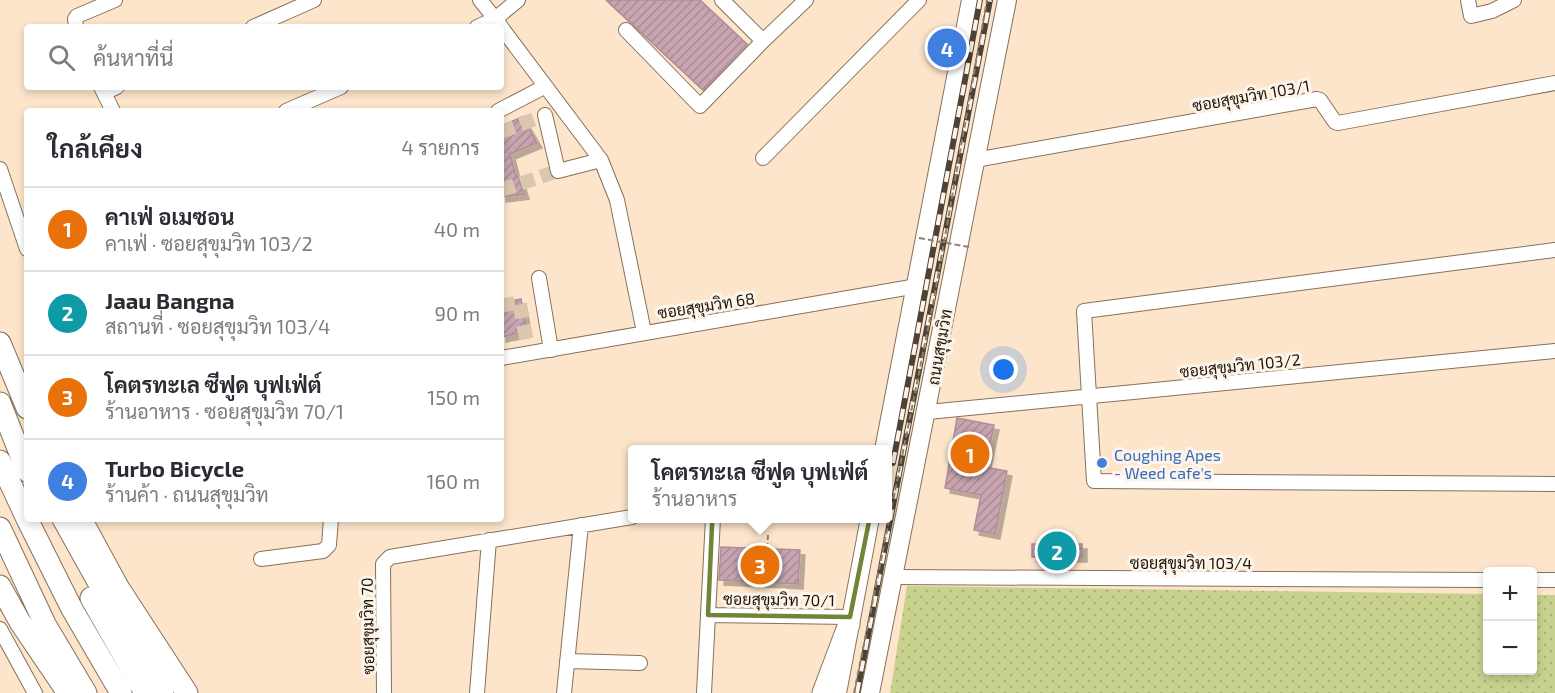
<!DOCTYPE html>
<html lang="th">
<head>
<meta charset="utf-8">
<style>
	body { margin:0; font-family:"Exo 2",Sarabun,sans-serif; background:#f7f7f7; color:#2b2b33 }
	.controls { position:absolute; right:18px; bottom:18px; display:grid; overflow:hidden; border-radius:6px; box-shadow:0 3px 9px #0003 }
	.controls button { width:54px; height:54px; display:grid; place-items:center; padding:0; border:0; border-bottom:2px solid #e1e1e2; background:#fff; color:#2b2b33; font:30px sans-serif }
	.you { position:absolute; left:1004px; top:370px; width:21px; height:21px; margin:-15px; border:4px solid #fff; border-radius:50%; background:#1a73e8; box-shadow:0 0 0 9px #1a73e833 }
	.badge { display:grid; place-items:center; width:39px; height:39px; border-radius:50%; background:#b45309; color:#fff; font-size:20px; font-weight:700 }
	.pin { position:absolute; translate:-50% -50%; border:3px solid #fff; box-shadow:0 2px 6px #0006 }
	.popup { position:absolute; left:628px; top:445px; width:264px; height:78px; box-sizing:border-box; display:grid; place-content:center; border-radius:6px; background:#fff; filter:drop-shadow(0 2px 4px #0005); font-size:20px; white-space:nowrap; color:#7c7c81 }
	.popup b { font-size:22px; color:#2b2b33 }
	.popup::after { content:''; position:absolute; left:50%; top:100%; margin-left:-12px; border:12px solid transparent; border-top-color:#fff }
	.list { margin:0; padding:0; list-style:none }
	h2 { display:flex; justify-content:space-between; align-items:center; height:78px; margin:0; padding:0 24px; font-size:26px }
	h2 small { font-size:20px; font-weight:400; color:#7c7c81 }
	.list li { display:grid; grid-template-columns:39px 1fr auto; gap:18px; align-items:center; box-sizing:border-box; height:84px; padding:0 24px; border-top:2px solid #e1e1e2 }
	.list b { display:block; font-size:22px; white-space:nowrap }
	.list p { margin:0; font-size:20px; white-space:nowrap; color:#7c7c81 }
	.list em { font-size:20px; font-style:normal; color:#7c7c81 }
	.icon { flex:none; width:33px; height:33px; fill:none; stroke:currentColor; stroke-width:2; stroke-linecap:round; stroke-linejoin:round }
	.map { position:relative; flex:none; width:1555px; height:693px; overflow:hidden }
	.search { position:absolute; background:#fff; box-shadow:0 3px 9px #0003; left:24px; top:24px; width:480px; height:66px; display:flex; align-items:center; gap:15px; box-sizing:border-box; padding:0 21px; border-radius:6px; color:#7c7c81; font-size:22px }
	.panel { position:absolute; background:#fff; box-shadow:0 3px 9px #0003; left:24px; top:108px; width:480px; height:414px; border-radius:6px }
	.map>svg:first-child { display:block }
	.grass { fill:url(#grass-dots) }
	.building { fill:url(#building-hatch); stroke:#b08e98; stroke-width:1.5; filter:url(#shadow) }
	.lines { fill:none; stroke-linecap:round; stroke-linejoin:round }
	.minor-tunnel { stroke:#dbc6ae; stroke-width:14; stroke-dasharray:14 7; stroke-linecap:butt }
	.minor-casing { stroke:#86715a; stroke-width:16 }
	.major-casing { stroke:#86715a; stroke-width:20 }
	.highway-casing { stroke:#86715a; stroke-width:23 }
	.path { stroke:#90816e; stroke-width:2; stroke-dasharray:6 3; stroke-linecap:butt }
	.minor { stroke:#fff; stroke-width:14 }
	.major { stroke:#fff; stroke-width:18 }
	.highway { stroke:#fff; stroke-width:21 }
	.rail-casing { stroke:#4d4235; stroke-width:6 }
	.rail { stroke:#fef5ea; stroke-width:4; stroke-dasharray:11; stroke-linecap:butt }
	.path-bridge { stroke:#90816e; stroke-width:2; stroke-dasharray:6 3; stroke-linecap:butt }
	.marked { fill:none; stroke:#708536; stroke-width:4.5; stroke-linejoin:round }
	.shop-dot { fill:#3f7fe0; stroke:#fef5ea; stroke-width:2 }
	.labels { text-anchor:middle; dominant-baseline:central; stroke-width:6; stroke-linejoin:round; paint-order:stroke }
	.street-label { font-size:16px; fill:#1e160c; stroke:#fef5ea }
	.shop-label { font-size:16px; fill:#366cbe; stroke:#fef5ea; text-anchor:start }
</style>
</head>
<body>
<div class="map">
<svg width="1555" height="693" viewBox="0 0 1555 693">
	<defs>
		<pattern id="grass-dots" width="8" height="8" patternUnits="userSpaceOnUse" patternTransform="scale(1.5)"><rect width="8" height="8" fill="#c8d18e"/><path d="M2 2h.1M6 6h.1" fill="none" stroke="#abb379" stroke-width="1.8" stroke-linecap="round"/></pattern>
		<pattern id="building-hatch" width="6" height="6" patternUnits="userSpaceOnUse" patternTransform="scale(1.5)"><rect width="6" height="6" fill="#c7a4af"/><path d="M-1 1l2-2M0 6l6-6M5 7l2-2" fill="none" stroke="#aa8c95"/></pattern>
		<filter id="shadow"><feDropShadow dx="5" dy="5" stdDeviation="0" flood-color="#0004"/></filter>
	</defs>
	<rect width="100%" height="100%" fill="#fce5cb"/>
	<path class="grass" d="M907 586 1487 594 1488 670H1532L1533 595H1555V693H890Z"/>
	<path class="building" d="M606 0H700L747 44 703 90Z
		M522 117 537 143 510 154 515 174 519 178 524 194 501 197V126Z
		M521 299 527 332 501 337V303Z
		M957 418 994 425 985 467 1007 471 995 534 974 530 981 495 945 488Z
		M1032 544H1082V557H1032Z
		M721 547 800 550 798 584 719 580Z"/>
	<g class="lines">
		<path class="minor-tunnel" d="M501 132 545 115
			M501 190 558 171
			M501 306 519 302 529 353"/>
		<defs>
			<path id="minor" d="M480 0 500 25
				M722 0 763 41 806 0
				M1468 0 1471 16 1492 11 1514 0
				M76 27 75 19 77 16 115 0
				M253 27 314 0
				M477 27 495 19 518 0
				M501 27 601 160 617 200 644 332
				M626 30 700 106 763 41
				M101 87 113 111
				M104 93 117 87
				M286 111 341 87
				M498 111 544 87
				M545 115 558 171 601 160
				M763 158 919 0
				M975 160 1317 99 1320 100 1335 122 1338 123 1555 83
				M0 169 27 249
				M1555 250 1084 311 1094 481 1555 484
				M539 278 551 350
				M501 358 917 286
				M928 412 1555 351
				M261 559 323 551 329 545 331 519
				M894 577 1488 580
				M1532 580H1555
				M708 615 850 617
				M0 629 35 693
				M567 661 640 663
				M384 693 383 564 390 557 632 517
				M477 693 489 540
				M564 693 581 525
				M704 693 713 518"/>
			<path id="major" d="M884 450 971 0
				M837 693 870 518
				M870 693 1007 0"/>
			<path id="highway" d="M0 343 27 408
				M0 403 27 471
				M0 461 27 519
				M27 519 72 609 121 693
				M63 519 145 666 163 693
				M81 519 118 587 187 693
				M0 528 45 624 86 693
				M0 586 20 622 68 693
				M91 598 145 693
				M823 693 849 624"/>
		</defs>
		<use href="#minor" class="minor-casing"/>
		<use href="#major" class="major-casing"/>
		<use href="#highway" class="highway-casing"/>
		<path class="path" d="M767 549 768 535"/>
		<use href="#minor" class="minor"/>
		<use href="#major" class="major"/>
		<use href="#highway" class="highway"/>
		<defs>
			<path id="rail" d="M893 463 980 0
				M857 693 990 0"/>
		</defs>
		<use href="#rail" class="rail-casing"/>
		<use href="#rail" class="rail"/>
		<path class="path-bridge" d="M919 238 969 247
			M854 693 933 304 987 0"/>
	</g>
	<path class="marked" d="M878 476 850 617 708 615 713 503Z"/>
	<circle class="shop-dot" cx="1102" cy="463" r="6"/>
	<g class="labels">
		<g class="street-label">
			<text transform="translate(1251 95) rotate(-10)">ซอยสุขุมวิท 103/1</text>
			<text transform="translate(706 305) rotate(-9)">ซอยสุขุมวิท 68</text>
			<text transform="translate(939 347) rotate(-80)">ถนนสุขุมวิท</text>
			<text transform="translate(1240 365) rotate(-6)">ซอยสุขุมวิท 103/2</text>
			<text x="1191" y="562">ซอยสุขุมวิท 103/4</text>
			<text transform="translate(779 599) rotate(1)">ซอยสุขุมวิท 70/1</text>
			<text transform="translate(367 626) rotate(-91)">ซอยสุขุมวิท 70</text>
		</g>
		<g class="shop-label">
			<text x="1114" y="454">Coughing Apes<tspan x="1114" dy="18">- Weed cafe's</tspan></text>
		</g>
	</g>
</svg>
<div class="controls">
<button>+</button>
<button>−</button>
</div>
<div class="you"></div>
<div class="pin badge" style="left:970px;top:454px;background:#e8710a">1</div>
<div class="pin badge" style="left:1057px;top:551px;background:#0f9aa8">2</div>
<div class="pin badge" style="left:760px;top:565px;background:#e8710a">3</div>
<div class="popup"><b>โคตรทะเล ซีฟูด บุฟเฟ่ต์</b>ร้านอาหาร</div>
<div class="pin badge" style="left:947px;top:48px;background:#3f7fe0">4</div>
<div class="search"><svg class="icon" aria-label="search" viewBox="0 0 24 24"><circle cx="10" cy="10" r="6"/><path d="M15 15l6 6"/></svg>ค้นหาที่นี่</div>
<section class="panel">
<h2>ใกล้เคียง<small>4 รายการ</small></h2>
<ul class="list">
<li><span class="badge" style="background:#e8710a">1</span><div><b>คาเฟ่ อเมซอน</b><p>คาเฟ่ · ซอยสุขุมวิท 103/2</p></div><em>40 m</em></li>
<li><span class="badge" style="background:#0f9aa8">2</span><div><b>Jaau Bangna</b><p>สถานที่ · ซอยสุขุมวิท 103/4</p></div><em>90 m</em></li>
<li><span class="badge" style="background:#e8710a">3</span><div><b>โคตรทะเล ซีฟูด บุฟเฟ่ต์</b><p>ร้านอาหาร · ซอยสุขุมวิท 70/1</p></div><em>150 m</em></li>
<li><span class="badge" style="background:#3f7fe0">4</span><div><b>Turbo Bicycle</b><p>ร้านค้า · ถนนสุขุมวิท</p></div><em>160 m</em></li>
</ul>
</section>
</div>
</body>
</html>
